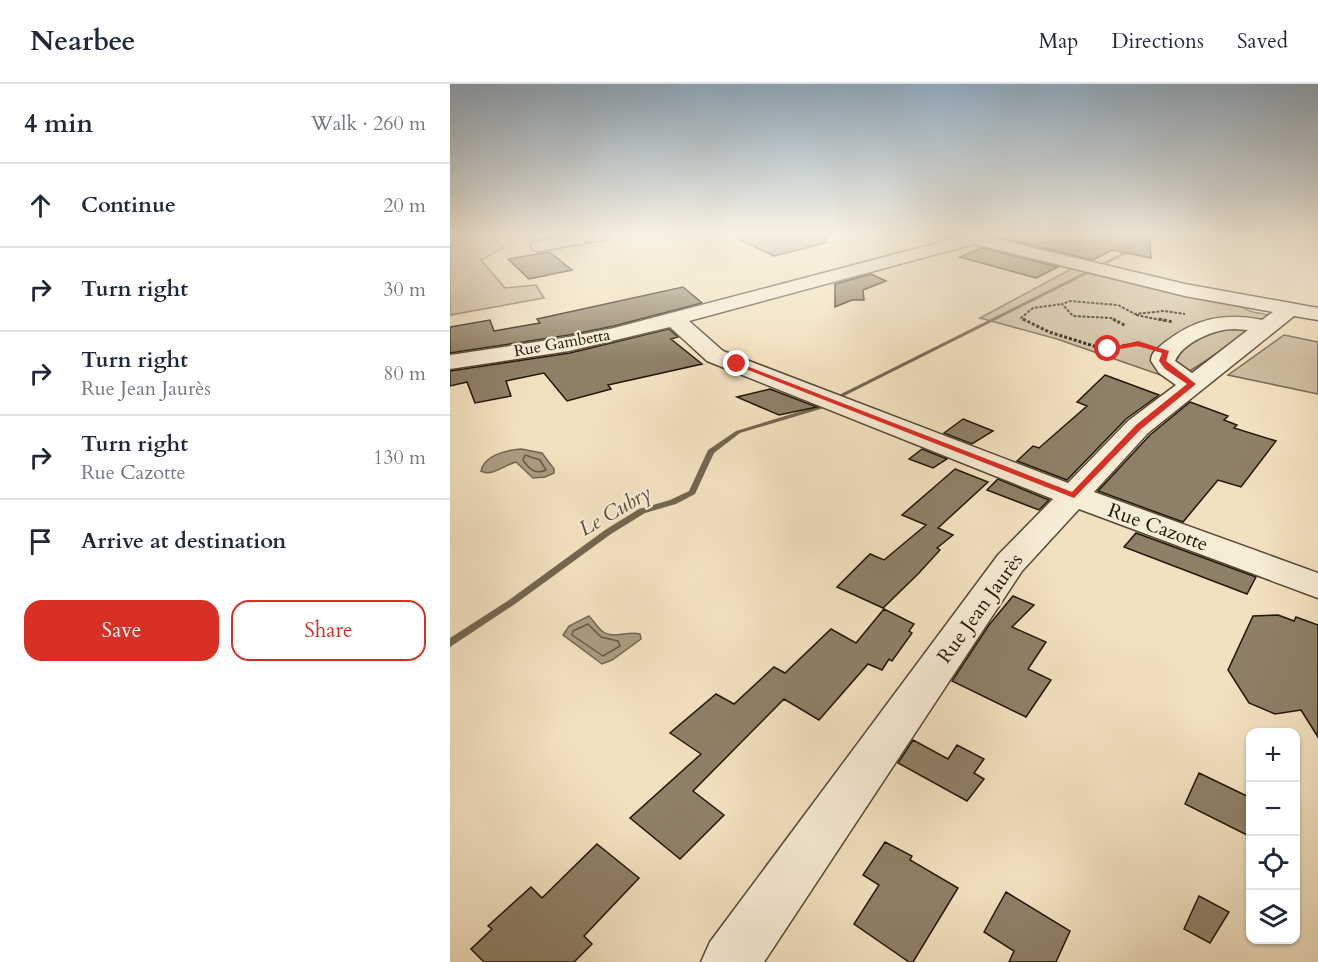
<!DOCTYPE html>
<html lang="en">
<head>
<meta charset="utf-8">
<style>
	body { margin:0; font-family:Cardo,serif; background:#f2f2f3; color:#1f2937 }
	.controls { position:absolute; right:18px; bottom:18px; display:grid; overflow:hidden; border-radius:12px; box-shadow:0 2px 4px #0004 }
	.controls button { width:54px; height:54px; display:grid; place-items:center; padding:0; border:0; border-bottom:2px solid #e0e1e3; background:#fff; color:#1f2937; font:30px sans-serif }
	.stop { position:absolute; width:18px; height:18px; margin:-14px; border:4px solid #d93025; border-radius:50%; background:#fff }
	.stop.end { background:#d93025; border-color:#fff; box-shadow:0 2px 6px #0008 }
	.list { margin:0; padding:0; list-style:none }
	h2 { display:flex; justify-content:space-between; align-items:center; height:78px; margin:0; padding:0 24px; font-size:26px }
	h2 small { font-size:20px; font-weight:400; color:#747a83 }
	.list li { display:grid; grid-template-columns:39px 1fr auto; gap:18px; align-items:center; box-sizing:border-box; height:84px; padding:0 24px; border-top:2px solid #e0e1e3 }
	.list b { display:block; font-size:22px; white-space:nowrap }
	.list p { margin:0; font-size:20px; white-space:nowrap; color:#747a83 }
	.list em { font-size:20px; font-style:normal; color:#747a83 }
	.actions { display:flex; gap:12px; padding:18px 24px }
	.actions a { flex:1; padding:14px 0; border:2px solid #d93025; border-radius:18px; text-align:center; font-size:21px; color:#d93025 }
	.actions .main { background:#d93025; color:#fff }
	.icon { flex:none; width:33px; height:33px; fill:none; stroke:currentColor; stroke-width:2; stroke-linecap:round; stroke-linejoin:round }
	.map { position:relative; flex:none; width:868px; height:878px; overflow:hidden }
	header { display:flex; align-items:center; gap:36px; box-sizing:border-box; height:84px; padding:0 30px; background:#fff; border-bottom:2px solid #e0e1e3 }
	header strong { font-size:28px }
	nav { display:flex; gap:33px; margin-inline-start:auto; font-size:21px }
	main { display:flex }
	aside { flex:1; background:#fff }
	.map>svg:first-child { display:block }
	.green { fill:#cebea1; stroke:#786a54; stroke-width:1.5 }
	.water { fill:#ab9c81; stroke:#746650; stroke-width:1.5 }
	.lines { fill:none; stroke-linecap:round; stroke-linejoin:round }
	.shore { stroke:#665944; stroke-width:1.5 }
	.stream { fill:#746650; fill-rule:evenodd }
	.building { fill:#8e8067; stroke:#211607; stroke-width:1.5 }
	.minor-casing { stroke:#554935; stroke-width:3 }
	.path-far1 { stroke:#211607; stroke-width:2; stroke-dasharray:3 1.5; stroke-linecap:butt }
	.path { stroke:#211607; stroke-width:3; stroke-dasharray:3 2; stroke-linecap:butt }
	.minor { fill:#f7ecd6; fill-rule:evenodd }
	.route { fill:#d93025 }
	.labels { text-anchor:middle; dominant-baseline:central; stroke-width:4.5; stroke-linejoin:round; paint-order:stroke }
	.far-street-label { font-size:16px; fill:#211607; stroke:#f7ecd6 }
	.street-label { font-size:20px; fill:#211607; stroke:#f7ecd6 }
	.water-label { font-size:21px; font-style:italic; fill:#584c38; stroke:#f7ecd6 }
</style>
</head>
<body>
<header>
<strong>Nearbee</strong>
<nav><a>Map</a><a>Directions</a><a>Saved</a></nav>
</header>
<main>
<aside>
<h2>4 min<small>Walk · 260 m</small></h2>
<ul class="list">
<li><svg class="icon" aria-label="ahead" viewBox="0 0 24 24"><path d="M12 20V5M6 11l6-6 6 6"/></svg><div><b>Continue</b></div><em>20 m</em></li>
<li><svg class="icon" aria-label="right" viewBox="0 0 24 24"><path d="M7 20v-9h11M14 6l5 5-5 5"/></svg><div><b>Turn right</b></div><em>30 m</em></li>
<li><svg class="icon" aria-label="right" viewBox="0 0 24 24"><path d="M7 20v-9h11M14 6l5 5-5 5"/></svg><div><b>Turn right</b><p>Rue Jean Jaurès</p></div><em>80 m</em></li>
<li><svg class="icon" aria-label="right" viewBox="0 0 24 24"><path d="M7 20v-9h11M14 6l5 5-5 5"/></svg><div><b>Turn right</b><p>Rue Cazotte</p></div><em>130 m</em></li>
<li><svg class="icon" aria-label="arrive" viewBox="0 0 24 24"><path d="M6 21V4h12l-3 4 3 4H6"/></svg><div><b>Arrive at destination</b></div></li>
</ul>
<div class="actions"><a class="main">Save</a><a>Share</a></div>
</aside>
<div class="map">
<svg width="868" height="878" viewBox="0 0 868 878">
	<rect width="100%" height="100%" fill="#f2e1c0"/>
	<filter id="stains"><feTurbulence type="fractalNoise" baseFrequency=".00333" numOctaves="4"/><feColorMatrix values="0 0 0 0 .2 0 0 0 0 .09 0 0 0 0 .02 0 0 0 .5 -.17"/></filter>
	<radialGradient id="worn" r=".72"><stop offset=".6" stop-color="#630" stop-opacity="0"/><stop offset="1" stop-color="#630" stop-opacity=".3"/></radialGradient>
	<path class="green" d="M0 151H41L53 164 31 176 55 204 86 201 94 214 0 231Z
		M623 184 792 223C805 232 808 226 819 232L811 242 738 288 722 295 607 255 530 234Z
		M834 251 868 258V310L778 291Z"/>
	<path class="water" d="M71 365 92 369 104 385V389L95 393 83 394 66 378C54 381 42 393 31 387 34 371 57 366 71 365Z
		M139 532C143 536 147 543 152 547 163 556 178 546 190 550L191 555 162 576 152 580 113 551 119 542Z"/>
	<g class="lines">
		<path class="shore" d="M75 371 90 376 96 386C85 391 79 385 73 376Z
			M138 540 151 553 168 557 170 562 153 572 122 551 123 547Z"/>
		<path class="stream" d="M709 151H714L650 183 646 182Z
			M637 187 641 188 392 313H388L387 312Z
			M375 320 377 321V323L290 349 264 369 245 410 226 420 195 429 161 450 65 520 0 563V554L59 516 155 446 189 425 220 416 239 407 258 366 286 347Z"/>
	</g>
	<path class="building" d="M280 151H375L376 159 324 172Z
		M565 151H699L701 174 662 166 643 176 555 155Z
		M532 164 608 183 586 194 510 173Z
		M99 168 122 186 79 195 58 175Z
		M421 190 436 197 413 206 414 216H402L385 223V200Z
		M233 203 252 219 164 242 119 251 0 269V243L40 236 44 247 90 239 87 235Z
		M219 245 228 253 221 255 252 280 158 301 161 305 117 317 94 289 56 297 61 312 25 319 17 298 0 302V287L120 269Z
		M655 291 709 311 676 335 617 396 567 377 583 362 589 364 637 322 627 318Z
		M320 305 367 323 329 331 287 313Z
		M740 318 778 332 774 336 787 341 784 344 826 357 791 403 768 396 733 438 648 407 700 351Z
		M513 335 543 347 522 360 494 349Z
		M472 365 497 375 483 384 459 375Z
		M505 385 538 398 488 444 503 451 487 464 490 466 468 490 433 524 387 503 420 470 434 476 476 441 452 431Z
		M548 395 599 416 589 426 537 406Z
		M686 449 806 493 797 510 674 463Z
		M563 512 584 521 562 543 596 558 578 585 601 596 576 633 502 597 539 541Z
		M434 525 464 540 459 547 462 549 442 577 439 575 432 586 418 580 369 636 334 615 243 707 274 731 230 775 180 734 251 670 220 649 266 610 284 620 324 583 335 589 381 545 406 559Z
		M828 531 844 537 846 533 868 541V653L851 626 825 630 799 619 778 586 803 532Z
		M463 656 498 675 507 661 534 675 524 689 534 695 517 717 448 679Z
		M749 689 801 714V753L735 720Z
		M435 758 462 772 460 776 508 804 463 878H459L404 840 429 801 413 791Z
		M147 760 189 794 134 852 142 860 124 878H34L21 865 42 845 38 842 81 803 92 814Z
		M556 808 620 847 606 878H559L564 867 534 848Z
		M749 812 779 828 760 859 734 845Z"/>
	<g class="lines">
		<defs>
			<path id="minor" d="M122 151H160L157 155 151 156 90 167 84 166 81 162 84 158Z
				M498 151H529L735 200 868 224V236L844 232 698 349 644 408 868 489V514L629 425 572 487 314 878H251L260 858 548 471 603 415 257 277 220 243 119 267 0 285V271L119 253 164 244 503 155ZM524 160 735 212 823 228 812 236C774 228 745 235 714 259 708 264 701 268 701 277L709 289 726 301 678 337 618 399 273 267 239 237ZM784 245 798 246 742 289 725 277C733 258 765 245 784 245Z"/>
		</defs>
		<use href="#minor" class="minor-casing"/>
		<path class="path-far1" d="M686 231 716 237
			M575 237 571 234 583 224 612 220
			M666 237 661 234 623 232 612 220 620 217 668 221 685 230 714 227 735 230"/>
		<path class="path" d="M573 235 599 248 650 264C666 266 679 257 694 262
			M663 235 676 242
			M709 235 723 238"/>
		<use href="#minor" class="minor"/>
	</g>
	<linearGradient id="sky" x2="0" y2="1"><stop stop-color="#8faabf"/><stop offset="0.55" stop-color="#f9f2e3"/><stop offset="1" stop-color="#f9f2e3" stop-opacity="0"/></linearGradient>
	<rect width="868" height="274" fill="url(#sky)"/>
	<path class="route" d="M688 257 719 267 716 277 746 300 691 345 624 414 283 280 289 279 622 408 686 341 737 300 715 285 709 277 712 269 688 262 658 267 655 265Z"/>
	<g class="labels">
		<g class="far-street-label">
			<text transform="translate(112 259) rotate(-10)">Rue Gambetta</text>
		</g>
		<g class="street-label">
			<text transform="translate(708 443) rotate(20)">Rue Cazotte</text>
			<text transform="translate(530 524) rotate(-54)">Rue Jean Jaurès</text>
		</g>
		<g class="water-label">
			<text transform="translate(165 427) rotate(-30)">Le Cubry</text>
		</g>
	</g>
	<rect width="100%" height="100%" filter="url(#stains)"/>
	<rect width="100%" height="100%" fill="url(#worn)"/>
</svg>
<div class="controls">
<button>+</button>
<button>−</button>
<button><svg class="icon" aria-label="locate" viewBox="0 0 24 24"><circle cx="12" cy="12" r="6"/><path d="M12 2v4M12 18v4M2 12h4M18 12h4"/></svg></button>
<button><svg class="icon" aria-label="layers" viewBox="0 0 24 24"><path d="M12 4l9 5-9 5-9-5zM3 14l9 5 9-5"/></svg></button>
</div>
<div class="stop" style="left:658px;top:265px"></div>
<div class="stop end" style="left:287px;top:280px"></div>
</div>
</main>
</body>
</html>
